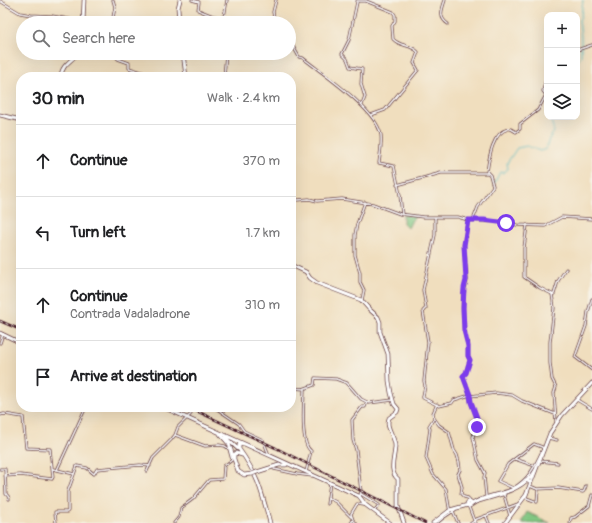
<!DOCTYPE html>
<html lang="en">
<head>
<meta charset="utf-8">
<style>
	body { margin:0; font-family:Pangolin,sans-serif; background:#f6f6f6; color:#202124 }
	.controls { position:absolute; right:12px; top:12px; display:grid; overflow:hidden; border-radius:8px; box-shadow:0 4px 16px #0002 }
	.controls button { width:36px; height:36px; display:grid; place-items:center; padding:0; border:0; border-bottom:1px solid #e0e0e0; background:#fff; color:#202124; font:20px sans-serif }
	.stop { position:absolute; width:12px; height:12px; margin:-9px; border:3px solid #7c3aed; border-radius:50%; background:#fff }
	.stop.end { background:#7c3aed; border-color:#fff; box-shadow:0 1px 4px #0008 }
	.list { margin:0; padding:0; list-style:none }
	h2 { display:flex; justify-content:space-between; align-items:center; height:52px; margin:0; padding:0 16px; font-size:17px }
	h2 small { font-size:13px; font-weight:400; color:#757577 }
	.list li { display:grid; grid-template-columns:26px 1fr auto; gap:12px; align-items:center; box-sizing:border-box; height:72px; padding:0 16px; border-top:1px solid #e0e0e0 }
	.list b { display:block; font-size:15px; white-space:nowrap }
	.list p { margin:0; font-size:13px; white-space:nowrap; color:#757577 }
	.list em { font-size:13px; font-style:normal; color:#757577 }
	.icon { flex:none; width:22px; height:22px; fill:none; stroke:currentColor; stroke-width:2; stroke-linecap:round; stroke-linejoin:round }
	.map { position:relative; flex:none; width:592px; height:523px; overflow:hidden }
	.search { position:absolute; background:#fff; box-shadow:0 4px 16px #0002; left:16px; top:16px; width:280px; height:44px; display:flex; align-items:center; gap:10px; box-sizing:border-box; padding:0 14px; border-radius:22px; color:#757577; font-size:15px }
	.panel { position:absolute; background:#fff; box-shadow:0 4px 16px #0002; left:16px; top:72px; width:280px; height:340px; border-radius:16px }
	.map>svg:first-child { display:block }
	.green { fill:#80c681; stroke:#657256 }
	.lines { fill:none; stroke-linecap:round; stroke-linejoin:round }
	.stream { stroke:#48b7be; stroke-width:1 }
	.street-casing { stroke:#633c41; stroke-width:3 }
	.secondary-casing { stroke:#633c41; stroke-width:4.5 }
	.street { stroke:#fff; stroke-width:1.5 }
	.secondary { stroke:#fff; stroke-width:3 }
	.rail-casing { stroke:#4a1f2b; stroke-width:2.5 }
	.rail { stroke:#f7f3e8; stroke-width:1; stroke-dasharray:3; stroke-linecap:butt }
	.secondary-bridge-casing { stroke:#633c41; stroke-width:4.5; stroke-linecap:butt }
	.secondary-bridge { stroke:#fff; stroke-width:3 }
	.route { stroke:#7c3aed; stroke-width:5 }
</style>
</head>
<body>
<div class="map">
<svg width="592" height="523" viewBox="0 0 592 523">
	<rect width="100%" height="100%" fill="#f7f3e8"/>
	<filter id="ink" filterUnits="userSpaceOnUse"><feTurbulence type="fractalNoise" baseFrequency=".025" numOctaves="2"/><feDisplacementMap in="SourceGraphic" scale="8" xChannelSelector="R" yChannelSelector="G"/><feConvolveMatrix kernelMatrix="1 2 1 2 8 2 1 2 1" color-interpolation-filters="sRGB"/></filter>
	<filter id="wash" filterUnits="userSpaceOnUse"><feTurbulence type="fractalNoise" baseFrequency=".012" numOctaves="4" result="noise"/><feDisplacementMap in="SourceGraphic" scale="16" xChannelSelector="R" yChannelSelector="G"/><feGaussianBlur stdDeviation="0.9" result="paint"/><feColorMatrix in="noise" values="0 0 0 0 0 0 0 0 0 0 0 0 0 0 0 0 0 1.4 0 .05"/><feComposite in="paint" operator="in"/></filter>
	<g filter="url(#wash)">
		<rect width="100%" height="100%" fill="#f0debe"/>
		<path class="green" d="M403 215 416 216 412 220 408 228 403 223Z
			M527 512 550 523H521Z"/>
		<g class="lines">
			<path class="stream" d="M577 62 581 56V37L579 20 581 16 583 0
				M494 184 500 172 503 173 508 169 507 163 517 148 527 146 540 151 546 149 549 139 554 132 551 117"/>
		</g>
	</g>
	<g filter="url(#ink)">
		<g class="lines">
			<defs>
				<path id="street" d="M192 0 199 2 198 10 213 16 269 23
					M445 0C442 10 438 17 448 24
					M0 1 20 13 31 15 52 16 74 20H83
					M357 1H366L393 12 395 15V21L392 26 393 39C400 47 411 44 418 52L414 63 418 70 385 110 371 115
					M357 2 349 40 342 54 347 59 350 67 362 69 361 84 365 97 362 105
					M112 23 115 7 113 0
					M223 23 227 0
					M275 23 273 12 276 0
					M289 39 299 57 303 58C324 75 376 109 381 135 382 145 380 154 379 163L394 166 400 195 402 215
					M577 50 592 45
					M117 53V58L118 59 129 63V68L145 73V77
					M224 77 226 53
					M397 185 441 173H487
					M291 198 298 200 309 199 317 201 342 199 373 204 400 214 423 217H458L468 220 501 222 517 225 545 226 562 217 592 219
					M435 217V235L423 290 426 308 423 311 428 342 424 381 425 386 423 396V398L439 406 452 403 454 400 470 395 463 376 466 373 470 360 468 356V346L464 330 463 308V295L467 280 464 245 468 220
					M473 220 478 207 493 186 490 175 487 172C489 158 492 133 508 129 511 128 514 131 516 132L520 129V124L538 110 546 95 543 91 547 75
					M527 225 524 248V277L540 288 552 294 554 308 550 342V363L552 379 556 387 554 393 556 422
					M552 295 554 294 558 281 566 269
					M592 299 588 312 586 326 575 357 592 370
					M362 300 364 290 360 282V273L355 255V235L357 224 365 202
					M0 343 3 334
					M291 385 293 388 304 389C304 403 300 444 311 451L306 472
					M303 389 314 385 315 378 336 379 347 383 361 399 369 403 393 400
					M577 400 592 409
					M437 404 433 413 434 418 439 425 449 432 454 450 457 455 459 462 460 470 458 474 462 487 461 494 464 497 468 498 470 502
					M214 407 239 424 244 431 263 440 269 455
					M0 415 4 414 23 417 26 448 50 449 53 477 52 479 20 475 5 476
					M434 418 429 426 430 429 426 458 433 474 446 489 450 513
					M548 438 557 440
					M534 444 542 447 543 449C536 464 529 480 513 488L498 481 508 464Z
					M515 459 535 466
					M540 461 558 463
					M0 469H5L6 494 8 496 9 499
					M53 469 74 474
					M274 469 297 474 312 476
					M57 470 86 407
					M147 471 153 458 171 440 175 435 178 427 191 414
					M529 475 531 476 535 470
					M530 486 537 489 558 488 583 492 584 491 586 486
					M361 494 379 505 375 510
					M504 495 510 516
					M360 496 361 491 356 450 353 440 352 420 362 407H365L367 402
					M486 496 484 477 485 473 478 460 473 437 474 433 477 430V418L471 402 470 396 496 393 512 395 522 401 555 414
					M524 497 537 502 538 490
					M328 498 336 502 351 517
					M478 502 505 494
					M327 504 330 483
					M468 505 475 523
					M453 511 458 523
					M486 516 489 523
					M353 520 356 523
					M474 520 518 504
					M56 523 55 512H67L68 511V491L77 466 87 468 94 474 97 469 140 465 150 466
					M174 523 179 517 181 508 193 499 209 480 223 479 224 466 232 460 229 449 225 446 219 445 205 446 175 435
					M351 523 353 520 351 514 357 504 364 505
					M437 523 443 518 455 510
					M471 523 475 521
					M570 523 571 518 575 517 589 506 592 495"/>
				<path id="secondary" d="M83 23 84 0
					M179 23 178 8 180 0
					M183 53 186 77
					M61 77C61 65 72 61 78 53
					M0 115 21 120
					M291 265 306 272 310 278 317 283 361 300 369 309 378 317 380 322V332L388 354 389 381 391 393 394 404 398 409 397 412 389 418C385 428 395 436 395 446 395 457 388 471 398 479V506L404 523
					M0 333 21 343
					M163 407 359 496 365 504
					M220 434 229 444 238 471 244 475 252 474
					M226 438 238 449
					M243 444 239 445V449C258 475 262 493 270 523
					M234 458V455L236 453 242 455
					M257 472 279 465H286
					M528 480a2 2 0 1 1 4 0a2 2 0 1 1-4 0Z
					M532 480 550 433 562 415 592 383
					M467 504a2 2 0 1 1 4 0a2 2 0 1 1-4 0Z
					M363 503 390 523
					M471 505C486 493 511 496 527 480
					M450 510 468 505
					M433 523 449 511
					M505 523 526 495 531 482"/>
			</defs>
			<use href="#street" class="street-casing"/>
			<use href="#secondary" class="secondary-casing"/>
			<use href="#street" class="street"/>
			<use href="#secondary" class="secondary"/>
			<defs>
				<path id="rail" d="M0 321 21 330
					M188 407 276 448 425 523"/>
			</defs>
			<use href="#rail" class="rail-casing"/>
			<use href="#rail" class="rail"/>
			<defs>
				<path id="secondary-bridge" d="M252 474 257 472
					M449 511 450 510"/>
			</defs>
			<use href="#secondary-bridge" class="secondary-bridge-casing"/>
			<use href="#secondary-bridge" class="secondary-bridge"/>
		</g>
	</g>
	<g class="lines" filter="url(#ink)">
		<path class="route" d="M477 427V418L471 402 470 395 463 376 466 373 470 360 468 356V346L464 330 463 308 464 288 466 280 464 245 468 220H484L506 223"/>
	</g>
</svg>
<div class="controls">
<button>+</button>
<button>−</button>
<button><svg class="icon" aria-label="layers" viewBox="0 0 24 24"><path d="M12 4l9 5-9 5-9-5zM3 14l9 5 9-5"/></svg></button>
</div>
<div class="stop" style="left:506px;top:223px"></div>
<div class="stop end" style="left:477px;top:427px"></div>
<div class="search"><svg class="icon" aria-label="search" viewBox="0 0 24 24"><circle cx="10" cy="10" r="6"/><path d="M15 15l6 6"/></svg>Search here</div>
<section class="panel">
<h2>30 min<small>Walk · 2.4 km</small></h2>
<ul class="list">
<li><svg class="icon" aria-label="ahead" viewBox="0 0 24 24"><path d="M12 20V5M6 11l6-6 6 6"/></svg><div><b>Continue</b></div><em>370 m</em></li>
<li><svg class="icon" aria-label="left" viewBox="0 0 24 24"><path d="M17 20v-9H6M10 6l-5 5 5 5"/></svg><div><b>Turn left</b></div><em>1.7 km</em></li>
<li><svg class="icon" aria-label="ahead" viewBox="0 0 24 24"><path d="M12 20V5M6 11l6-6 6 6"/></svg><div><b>Continue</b><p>Contrada Vadaladrone</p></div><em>310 m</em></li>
<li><svg class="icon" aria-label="arrive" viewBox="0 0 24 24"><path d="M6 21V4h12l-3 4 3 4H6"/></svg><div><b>Arrive at destination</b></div></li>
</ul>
</section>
</div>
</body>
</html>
